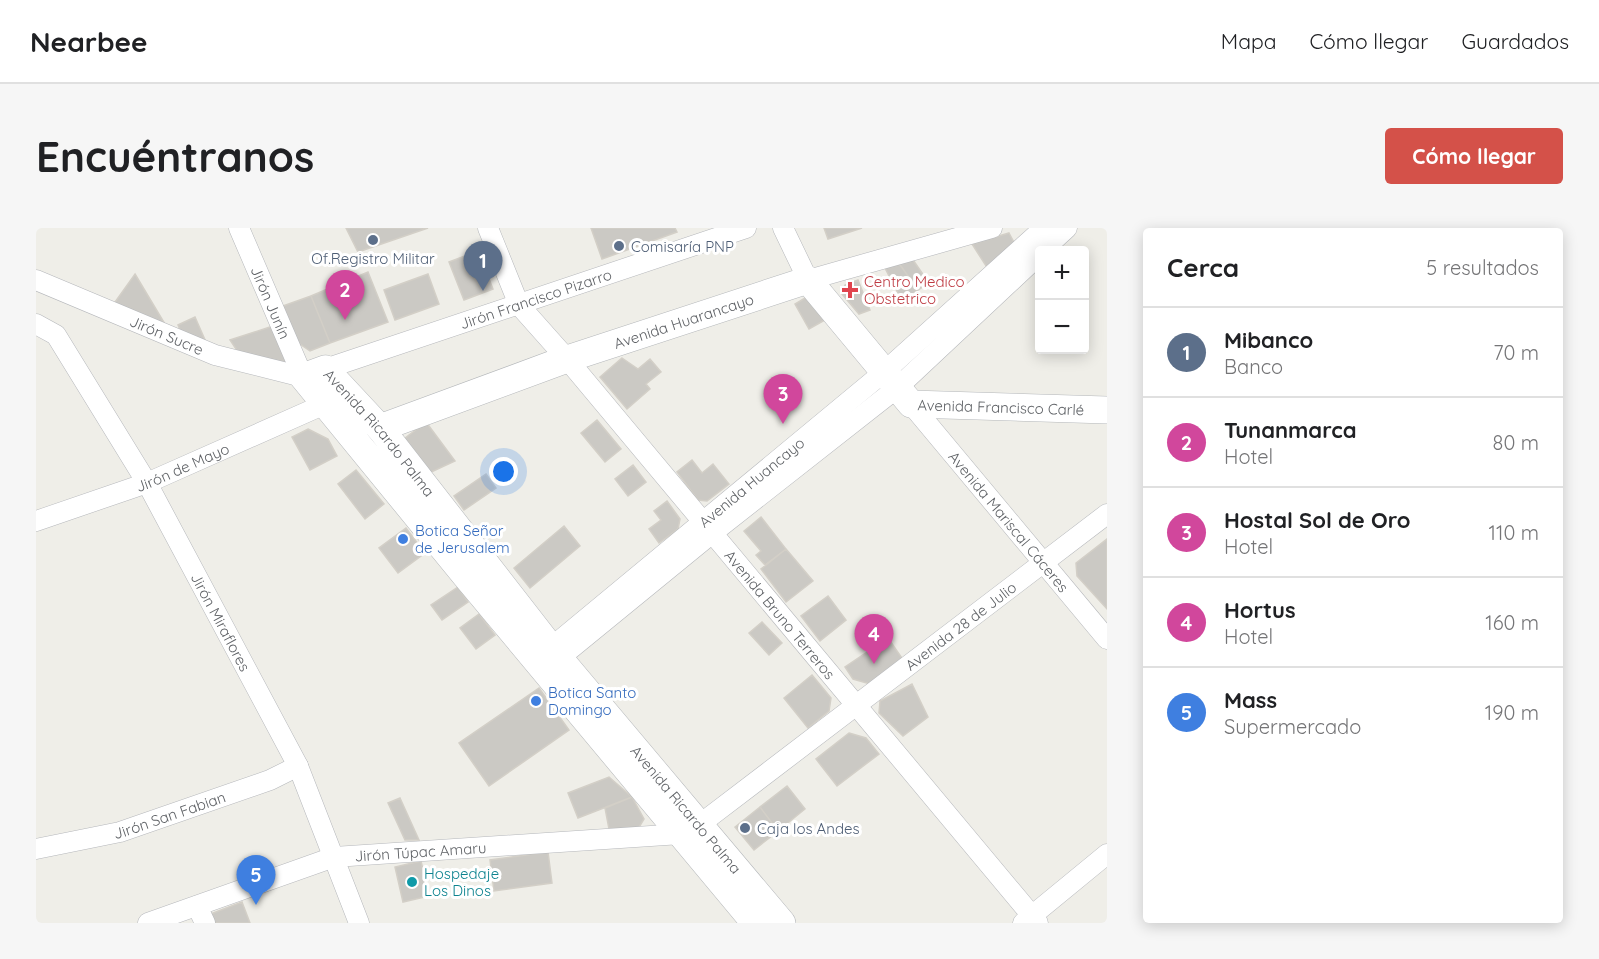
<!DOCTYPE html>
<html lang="es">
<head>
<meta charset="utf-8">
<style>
	body { margin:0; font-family:Quicksand,sans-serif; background:#f6f6f6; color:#202124 }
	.controls { position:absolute; right:18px; top:18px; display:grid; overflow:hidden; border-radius:6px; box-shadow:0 3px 15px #0003 }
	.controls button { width:54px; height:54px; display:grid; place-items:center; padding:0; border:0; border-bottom:2px solid #e0e0e0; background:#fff; color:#202124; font:30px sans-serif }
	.you { position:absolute; left:468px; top:244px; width:21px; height:21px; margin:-15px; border:4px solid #fff; border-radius:50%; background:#1a73e8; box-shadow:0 0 0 9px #1a73e833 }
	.badge { display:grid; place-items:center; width:39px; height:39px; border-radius:50%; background:#d45149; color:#fff; font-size:20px; font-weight:700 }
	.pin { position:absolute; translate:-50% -50px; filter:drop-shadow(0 2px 3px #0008) }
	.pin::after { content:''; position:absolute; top:32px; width:21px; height:18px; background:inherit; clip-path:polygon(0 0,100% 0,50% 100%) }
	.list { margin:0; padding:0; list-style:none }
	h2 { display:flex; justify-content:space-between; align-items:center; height:78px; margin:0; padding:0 24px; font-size:26px }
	h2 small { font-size:20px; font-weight:400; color:#757577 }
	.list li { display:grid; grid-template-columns:39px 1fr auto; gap:18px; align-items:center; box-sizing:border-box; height:90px; padding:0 24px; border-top:2px solid #e0e0e0 }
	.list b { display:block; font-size:22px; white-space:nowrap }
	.list p { margin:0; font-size:20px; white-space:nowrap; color:#757577 }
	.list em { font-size:20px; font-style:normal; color:#757577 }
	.map { position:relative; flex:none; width:1071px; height:695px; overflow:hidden; border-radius:6px }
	header { display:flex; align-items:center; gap:36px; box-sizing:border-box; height:84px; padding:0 30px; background:#fff; border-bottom:2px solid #e0e0e0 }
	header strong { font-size:28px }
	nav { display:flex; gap:33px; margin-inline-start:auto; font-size:21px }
	.intro { display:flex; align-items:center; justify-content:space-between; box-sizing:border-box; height:144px; padding:0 36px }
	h1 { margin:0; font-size:42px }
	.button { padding:15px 27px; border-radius:6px; background:#d45149; color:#fff; font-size:21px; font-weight:700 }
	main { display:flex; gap:36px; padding:0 36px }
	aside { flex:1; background:#fff; border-radius:6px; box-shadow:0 3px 15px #0003 }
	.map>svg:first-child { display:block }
	.building { fill:#cbc9c4; stroke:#d3cfc7; stroke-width:1.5 }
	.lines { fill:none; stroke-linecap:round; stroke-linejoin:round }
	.street-casing { stroke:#b5b7bb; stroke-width:21 }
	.secondary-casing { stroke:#b4b7ba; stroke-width:28 }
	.street { stroke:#fff; stroke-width:20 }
	.secondary { stroke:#fff; stroke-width:27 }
	.service-dot { fill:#5c6f8a; stroke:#fff; stroke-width:2 }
	.health-dot { fill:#e0444e; stroke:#fff; stroke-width:2 }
	.shop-dot { fill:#3f7fe0; stroke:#fff; stroke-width:2 }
	.culture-dot { fill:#0f9aa8; stroke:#fff; stroke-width:2 }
	.labels { text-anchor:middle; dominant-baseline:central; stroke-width:6; stroke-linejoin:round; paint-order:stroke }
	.service-label { font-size:15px; fill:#4e5e75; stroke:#fff; text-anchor:start }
	.health-label { font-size:15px; fill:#be3a42; stroke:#fff; text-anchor:start }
	.street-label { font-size:15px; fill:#5f6266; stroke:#fff }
	.shop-label { font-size:15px; fill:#366cbe; stroke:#fff; text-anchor:start }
	.culture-label { font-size:15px; fill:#0d838f; stroke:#fff; text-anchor:start }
</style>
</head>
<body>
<header>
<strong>Nearbee</strong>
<nav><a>Mapa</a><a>Cómo llegar</a><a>Guardados</a></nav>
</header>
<div class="intro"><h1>Encuéntranos</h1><a class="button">Cómo llegar</a></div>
<main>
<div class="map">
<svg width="1071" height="695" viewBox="0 0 1071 695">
	<rect width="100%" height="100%" fill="#efeee8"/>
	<path class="building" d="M310 0H392L322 24Z
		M555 0H639L641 4 566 31Z
		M788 0H826L792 11Z
		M973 5 980 18 952 41 936 16Z
		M442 23 457 61 428 72 413 34Z
		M875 29 893 55 882 62 862 34Z
		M862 34 882 62 866 73 849 40Z
		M332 44 352 94 294 115 275 68Z
		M99 46 129 96 77 77Z
		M392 46 403 76 359 92 348 62Z
		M822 52 834 82 823 86 806 66 809 57Z
		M774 67 789 92 773 101 759 76Z
		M275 68 294 115 274 123 261 114 247 78Z
		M159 89 170 114 146 107 142 97Z
		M237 98 250 135 204 127 194 112Z
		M586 130 602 141 614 131 625 144 610 156 614 161 591 181 564 149Z
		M561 192 585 221 569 234 545 205Z
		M390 194 419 233 393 245 368 211Z
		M272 201 292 211 301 228 274 242 256 209Z
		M656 232 666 245 677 236 693 256 671 273 662 272 641 244Z
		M597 237 610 254 592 268 579 251Z
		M320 242 348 276 329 291 302 256Z
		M450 246 460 260 428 282 418 268Z
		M631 273 644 291 642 301 623 315 613 301 625 292 618 283Z
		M725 289 750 321 729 337 720 327 725 323 708 303Z
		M528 298 544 318 494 360 478 340Z
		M370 300 389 325 362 345 343 320Z
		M1071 311V381L1041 348 1040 335Z
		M750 321 777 353 750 374 725 341Z
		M422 359 432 374 406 392 395 377Z
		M792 368 810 392 784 413 765 388Z
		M443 386 459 407 440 421 424 400Z
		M726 394 746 415 733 427 713 405Z
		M852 410 868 433 834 456 817 451 809 439Z
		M776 447 795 470 793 483 772 500 748 470Z
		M876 456 892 489 867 508 843 485 844 473Z
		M503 460 533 502 453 558 423 515Z
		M813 505 830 510 843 526 801 558 780 531Z
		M573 549 596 569 542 590 532 565Z
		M751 558 769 581 742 603 724 579Z
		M596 569 608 591 602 601H573L569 580Z
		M364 570 383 612H369L352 575Z
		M724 579 742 603 718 622 699 599Z
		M512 624 516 655 458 663 454 632Z
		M385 633 393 668 367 674 359 639Z
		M206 674 214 695H175L172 687Z"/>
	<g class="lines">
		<defs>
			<g id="street">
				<path id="s1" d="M203 0 267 149"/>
				<path id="s2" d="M452 0 483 77 531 131 1002 695"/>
				<path d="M747 0 772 52 956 0"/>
				<path d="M1007 22 1031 0"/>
				<path id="s3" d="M0 52 179 127 267 149"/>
				<path id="s4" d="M0 96 20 107 111 255 262 538 323 695"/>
				<path id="s5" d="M289 141 710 0"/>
				<path id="s6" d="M875 176 1071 411"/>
				<path id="s7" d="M0 293 111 255 289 176"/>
				<path d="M527 427 675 306 861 160 1004 26"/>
				<path id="s8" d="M505 428 848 144 1008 0"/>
				<path id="s9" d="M0 621 84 604 234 552 262 538"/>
				<path d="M161 678 169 695"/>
				<path id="s10" d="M112 695 298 629 645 606 663 597 1071 286"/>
				<path d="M987 695 1071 626"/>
			</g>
			<g id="secondary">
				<path id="s11" d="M344 200 531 131 772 52 875 176 1071 182"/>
				<path id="s12" d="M719 695 429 347 267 149 289 141 344 200 523 430 746 695"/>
			</g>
		</defs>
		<use href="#street" class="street-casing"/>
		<use href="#secondary" class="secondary-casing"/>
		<use href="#street" class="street"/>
		<use href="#secondary" class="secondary"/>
	</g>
	<g class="service-dot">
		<circle cx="337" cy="12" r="6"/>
		<circle cx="583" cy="18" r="6"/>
		<circle cx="709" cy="600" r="6"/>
	</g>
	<path class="health-dot" d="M811 53h6v6h6v6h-6v6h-6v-6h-6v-6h6z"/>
	<g class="shop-dot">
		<circle cx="367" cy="311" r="6"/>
		<circle cx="500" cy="473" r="6"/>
	</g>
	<circle class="culture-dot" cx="376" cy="654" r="6"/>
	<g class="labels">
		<g class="service-label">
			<text x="595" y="18">Comisaría PNP</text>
			<text x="337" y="30" text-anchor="middle">Of.Registro Militar</text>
			<text x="721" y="600">Caja los Andes</text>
		</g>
		<g class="health-label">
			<text x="828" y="53">Centro Medico<tspan x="828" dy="17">Obstetrico</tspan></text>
		</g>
		<g class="street-label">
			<text stroke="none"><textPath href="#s5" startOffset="222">Jirón Francisco Pizarro</textPath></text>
			<text stroke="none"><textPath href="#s1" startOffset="81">Jirón Junín</textPath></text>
			<text stroke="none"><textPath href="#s11" startOffset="322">Avenida Huarancayo</textPath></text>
			<text stroke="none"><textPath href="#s3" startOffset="142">Jirón Sucre</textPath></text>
			<text stroke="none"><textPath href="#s11" startOffset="704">Avenida Francisco Carlé</textPath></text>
			<text stroke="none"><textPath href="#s12" startOffset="816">Avenida Ricardo Palma</textPath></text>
			<text stroke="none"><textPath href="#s7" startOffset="156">Jirón de Mayo</textPath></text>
			<text stroke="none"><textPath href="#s8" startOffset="273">Avenida Huancayo</textPath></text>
			<text stroke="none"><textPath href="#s6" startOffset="153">Avenida Mariscal Cáceres</textPath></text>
			<text stroke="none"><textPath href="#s2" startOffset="488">Avenida Bruno Terreros</textPath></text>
			<text stroke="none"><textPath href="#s4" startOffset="354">Jirón Miraflores</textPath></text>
			<text stroke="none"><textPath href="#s10" startOffset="894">Avenida 28 de Julio</textPath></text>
			<text stroke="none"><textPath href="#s12" startOffset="1302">Avenida Ricardo Palma</textPath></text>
			<text stroke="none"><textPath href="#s9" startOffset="138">Jirón San Fabian</textPath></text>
			<text stroke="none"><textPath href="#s10" startOffset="284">Jirón Túpac Amaru</textPath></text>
		</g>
		<g class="shop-label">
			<text x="379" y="302">Botica Señor<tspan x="379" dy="17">de Jerusalem</tspan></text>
			<text x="512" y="464">Botica Santo<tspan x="512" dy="17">Domingo</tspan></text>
		</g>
		<g class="culture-label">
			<text x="388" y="645">Hospedaje<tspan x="388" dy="17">Los Dinos</tspan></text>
		</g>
	</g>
</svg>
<div class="controls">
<button>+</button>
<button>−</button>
</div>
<div class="you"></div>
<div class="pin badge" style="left:447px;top:63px;background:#5c6f8a">1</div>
<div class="pin badge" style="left:309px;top:92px;background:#d1479c">2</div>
<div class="pin badge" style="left:747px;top:196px;background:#d1479c">3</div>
<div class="pin badge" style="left:838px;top:436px;background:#d1479c">4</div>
<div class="pin badge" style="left:220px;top:677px;background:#3f7fe0">5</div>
</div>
<aside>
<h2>Cerca<small>5 resultados</small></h2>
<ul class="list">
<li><span class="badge" style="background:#5c6f8a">1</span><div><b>Mibanco</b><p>Banco</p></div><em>70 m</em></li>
<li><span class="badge" style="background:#d1479c">2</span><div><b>Tunanmarca</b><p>Hotel</p></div><em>80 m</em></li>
<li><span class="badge" style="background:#d1479c">3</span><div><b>Hostal Sol de Oro</b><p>Hotel</p></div><em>110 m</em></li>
<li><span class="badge" style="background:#d1479c">4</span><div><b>Hortus</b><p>Hotel</p></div><em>160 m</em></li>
<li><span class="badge" style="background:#3f7fe0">5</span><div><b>Mass</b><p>Supermercado</p></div><em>190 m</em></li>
</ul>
</aside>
</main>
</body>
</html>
